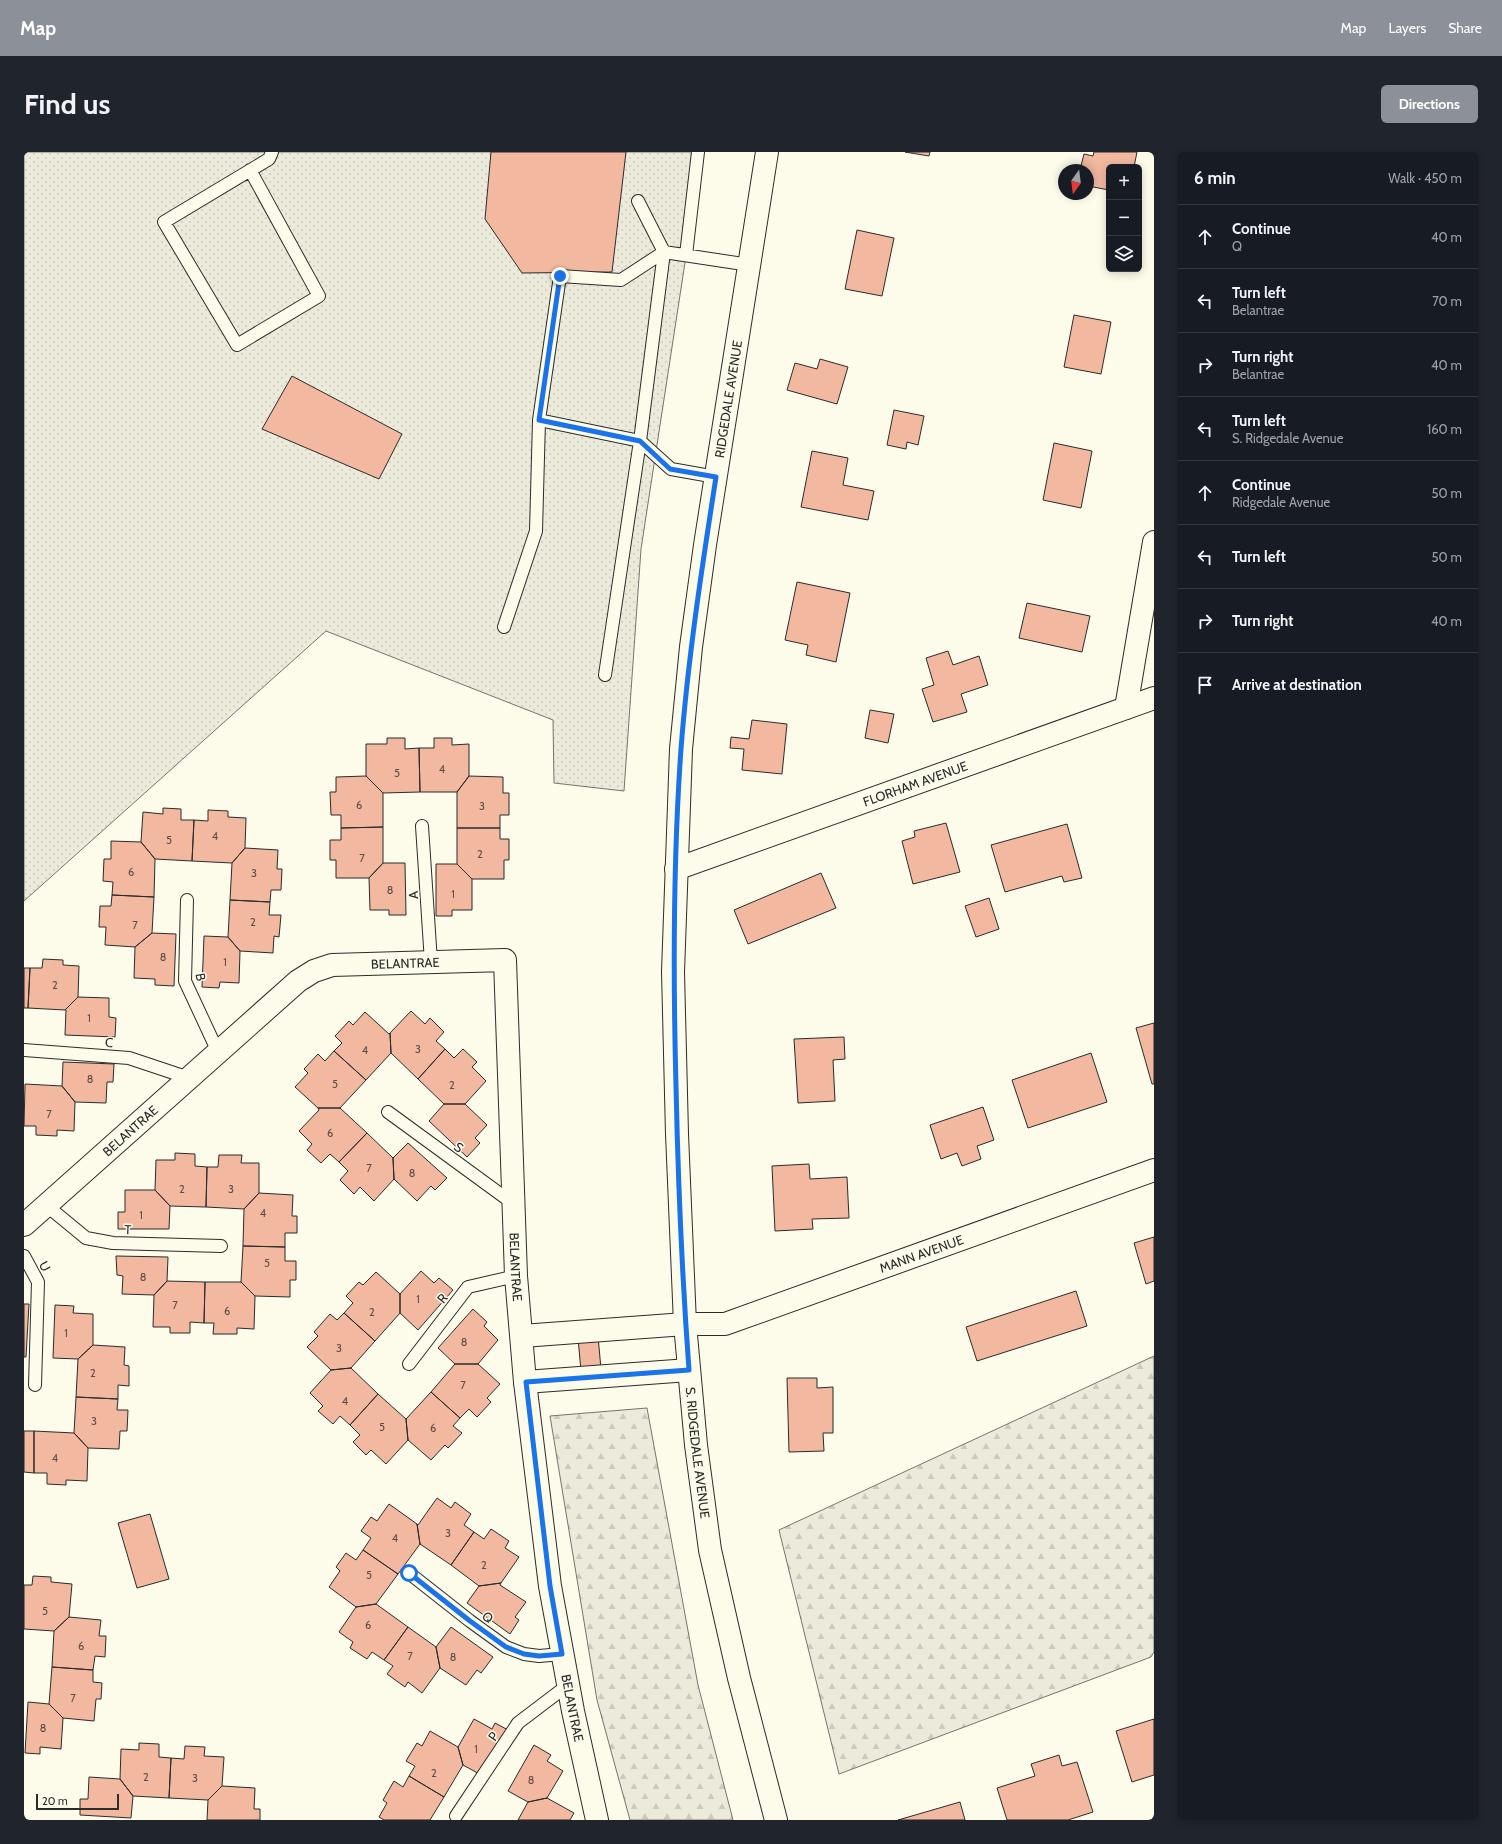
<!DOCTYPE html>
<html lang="en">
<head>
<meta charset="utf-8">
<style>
	body { margin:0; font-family:Cabin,sans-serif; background:#20242c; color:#f1f3f6 }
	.controls { position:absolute; right:12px; top:12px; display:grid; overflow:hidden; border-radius:6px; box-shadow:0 2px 10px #0003 }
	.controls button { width:36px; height:36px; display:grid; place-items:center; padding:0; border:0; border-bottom:1px solid #363941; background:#171b24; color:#f1f3f6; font:20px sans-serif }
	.compass { position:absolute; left:1034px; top:12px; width:36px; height:36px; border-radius:50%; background:#171b24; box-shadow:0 2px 10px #0003; rotate:194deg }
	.scale { position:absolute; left:12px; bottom:10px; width:83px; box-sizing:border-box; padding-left:4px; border:2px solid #2b2b2b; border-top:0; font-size:11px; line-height:14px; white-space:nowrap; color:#2b2b2b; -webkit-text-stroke:3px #fdfbea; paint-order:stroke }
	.stop { position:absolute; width:12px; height:12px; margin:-9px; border:3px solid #1a73e8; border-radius:50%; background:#fff }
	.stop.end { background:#1a73e8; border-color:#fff; box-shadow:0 1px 4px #0008 }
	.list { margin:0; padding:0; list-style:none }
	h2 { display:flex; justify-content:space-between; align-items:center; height:52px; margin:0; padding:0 16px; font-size:17px }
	h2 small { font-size:13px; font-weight:400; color:#9ea1a6 }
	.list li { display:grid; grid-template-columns:26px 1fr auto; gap:12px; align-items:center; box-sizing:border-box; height:64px; padding:0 16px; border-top:1px solid #363941 }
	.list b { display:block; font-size:15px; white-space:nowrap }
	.list p { margin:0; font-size:13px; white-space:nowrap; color:#9ea1a6 }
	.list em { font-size:13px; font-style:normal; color:#9ea1a6 }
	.icon { flex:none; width:22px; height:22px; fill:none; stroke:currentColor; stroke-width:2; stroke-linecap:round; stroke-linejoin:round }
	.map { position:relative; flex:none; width:1130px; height:1668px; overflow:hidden; border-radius:6px }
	header { display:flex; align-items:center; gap:24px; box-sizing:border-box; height:56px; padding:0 20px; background:#8c9099; color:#fff }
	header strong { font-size:19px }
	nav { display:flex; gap:22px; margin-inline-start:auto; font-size:14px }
	.intro { display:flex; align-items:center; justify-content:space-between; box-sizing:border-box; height:96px; padding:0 24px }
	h1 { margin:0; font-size:28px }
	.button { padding:10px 18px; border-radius:6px; background:#8c9099; color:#fff; font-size:14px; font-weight:700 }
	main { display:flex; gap:24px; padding:0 24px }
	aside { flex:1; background:#171b24; border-radius:6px; box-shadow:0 2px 10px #0003 }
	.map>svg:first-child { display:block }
	.grass { fill:url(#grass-dots); stroke:#74746e }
	.forest { fill:url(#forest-firs); stroke:#74746e }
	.building { fill:#f2b8a0; stroke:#2b2b2b }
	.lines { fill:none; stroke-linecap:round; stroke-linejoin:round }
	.lane-casing { stroke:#2b2b2b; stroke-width:14 }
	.street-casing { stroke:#2b2b2b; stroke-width:24 }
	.secondary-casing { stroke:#2b2b2b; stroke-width:24 }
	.lane { stroke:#fdfbea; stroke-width:12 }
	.street { stroke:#fdfbea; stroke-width:22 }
	.secondary { stroke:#fdfbea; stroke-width:22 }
	.route { stroke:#1a73e8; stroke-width:5 }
	.labels { text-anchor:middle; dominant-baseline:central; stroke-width:3; stroke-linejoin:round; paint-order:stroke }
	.number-label { font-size:11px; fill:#5d4e48 }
	.street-label { font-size:13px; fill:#2b2b2b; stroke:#fdfbea }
</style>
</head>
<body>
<header>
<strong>Map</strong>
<nav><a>Map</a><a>Layers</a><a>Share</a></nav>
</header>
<div class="intro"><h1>Find us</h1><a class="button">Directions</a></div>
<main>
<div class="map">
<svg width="1130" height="1668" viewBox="0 0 1130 1668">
	<defs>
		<pattern id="grass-dots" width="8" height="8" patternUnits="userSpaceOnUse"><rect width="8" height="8" fill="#ecebdb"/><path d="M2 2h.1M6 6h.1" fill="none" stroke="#cbcabc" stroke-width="1.8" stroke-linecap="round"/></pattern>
		<pattern id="forest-firs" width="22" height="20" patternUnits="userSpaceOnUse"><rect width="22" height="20" fill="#ecebdb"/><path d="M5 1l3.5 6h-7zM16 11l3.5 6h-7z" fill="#cbcabc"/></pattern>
	</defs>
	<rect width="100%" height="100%" fill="#fdfbea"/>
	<path class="grass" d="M0 0H678L617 397 600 639 530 631 529 568 302 479 0 749Z"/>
	<path class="forest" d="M1130 1204V1500L1127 1505 815 1622 755 1378Z
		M623 1256 674 1533 709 1668H606L573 1548 526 1264Z"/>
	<path class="building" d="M467 0H602L588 120 498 121 461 67Z
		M881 0H906L905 4Z
		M1070 0H1113L1110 15H1085V38L1064 34V18H1056L1060 2 1069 4Z
		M833 78 870 86 858 144 821 137Z
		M1050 163 1087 170 1077 222 1040 215Z
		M796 207 824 215 813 252 763 238 771 211 793 217Z
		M268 224 378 282 355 327 238 277Z
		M870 258 900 264 894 293 883 290 882 297 863 293Z
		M1030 291 1068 299 1057 356 1019 348Z
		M788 299 824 306 819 333 850 339 844 368 777 355Z
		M773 430 826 441 812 510 782 503 784 493 761 488Z
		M1003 451 1066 464 1058 500 995 486Z
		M924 499 929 513 955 504 964 533 937 542 943 560 909 570 898 537 910 533 902 506Z
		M846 558 870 562 864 591 841 586Z
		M728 568 763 572 758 622 718 618 720 597 706 596 707 585 725 587Z
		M363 586H381V597L395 596 396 640 359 641 342 624V592H363Z
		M410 586H428V593L445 592V624L433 640H396L395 596H410Z
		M342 624 359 641V675L317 676V663H307L306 640H312V625Z
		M445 624 479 625V641H485V663H476V676H433V640Z
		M139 656 157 657V668H170L168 709 131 707 117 690 119 660 139 662Z
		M184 658 204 659V665L222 666 221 696 208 711 168 709 170 668 184 669Z
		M922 671 936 720 889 732 878 689 891 685 890 679Z
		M1043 672 1058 726 1040 730 1038 724 981 740 967 693Z
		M359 675V711L345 726H312V708H306V688H317V676Z
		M433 676H476V687H485V708H480V727H448L433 712Z
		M87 689 117 690 131 707 130 745 88 743 89 730 79 729 80 707H87Z
		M221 696 254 698 253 717H258L257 738H247L246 750 206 748 208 711Z
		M359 711H381L382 763H365V758H346L345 726Z
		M412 712H433L448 727V758H428V764H412Z
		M797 721 812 756 724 792 710 758Z
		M88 743 130 745 128 781 111 795 81 793 82 775H75L76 754H87Z
		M965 746 975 777 952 785 941 754Z
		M206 748 246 750 245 763H257L255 785 250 784 249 801 216 799 204 785Z
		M128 781 152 782 150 834 131 833V827L110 826 111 795Z
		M180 784 204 785 216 799 215 831 196 830 195 836 178 835Z
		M19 807 39 808V813L55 814 54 845 41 858 4 856 6 816H18Z
		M0 816H6L4 856H0Z
		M54 845 85 846V865L92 866 91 885 41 883 42 858H41Z
		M387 859 401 872 406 866 420 880 412 889 421 897 394 927 367 901 366 881Z
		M341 860 365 882 366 881 367 901 342 928 310 899 318 891 311 884 325 869 329 873Z
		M1130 871V932H1128L1112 876Z
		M820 885 821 907 809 908 811 949 774 951 770 887Z
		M421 897 430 906 439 897 453 910 448 915 462 929 441 952H420L394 927Z
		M310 899 342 928 316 956H294L271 935 284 921 280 917 294 902 301 909Z
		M1067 901 1083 950 1004 976 988 928Z
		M39 910 90 912 89 930H83L82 951 51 950 38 934Z
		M1 932 38 934 51 950 50 979 33 978V984L12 983V974H0Z
		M420 952H441L463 973 451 986 456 991 443 1005 405 969Z
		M959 955 970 988 953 994 957 1007 938 1014 933 1001 917 1007 906 973Z
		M294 956H316L343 981 315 1010 306 1002 297 1011 283 998 288 992 275 979 295 958Z
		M343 981 369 1006 370 1027 350 1049 336 1035 330 1042 316 1028 324 1019 315 1010Z
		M384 991 423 1026 411 1038 407 1034 393 1049 370 1027 369 1006Z
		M151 1001 171 1002V1014L183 1015 182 1055 146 1054 131 1038 132 1008H151Z
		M195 1003H218L217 1011H235V1041L220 1057 182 1055 183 1015H194Z
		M785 1012 786 1027 823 1025 825 1066 788 1067 789 1077 751 1079 748 1014Z
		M101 1038H131L146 1054 145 1077H94V1060H101Z
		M235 1041 269 1043 268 1064H273V1081H261V1095L219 1094 220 1057Z
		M1130 1085V1129L1122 1132 1110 1091Z
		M219 1094 261 1095V1109H272V1128H266V1145L231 1144 217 1130Z
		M92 1104 144 1105 143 1129 130 1143 98 1142 99 1124 93 1123Z
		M397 1119 410 1131 415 1126 429 1138 394 1178 376 1161V1142Z
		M352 1120 376 1142V1161L351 1189 320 1161 329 1151 322 1144 335 1130 339 1133Z
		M143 1129 181 1130 180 1171 166 1170V1181H146V1175H129L130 1143Z
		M181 1130H217L231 1144 230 1177 213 1176V1182H189L190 1171H180Z
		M1052 1139 1063 1174 953 1209 942 1175Z
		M0 1152H5L2 1205H0Z
		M31 1153 50 1154 49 1161 69 1162V1193L54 1207 29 1206Z
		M449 1157 463 1170 460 1174 474 1188 454 1212H431L414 1196Z
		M320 1161 351 1189 327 1216 307 1218 283 1195 294 1184 290 1180 306 1162 313 1168Z
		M574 1184 577 1217 557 1219 554 1186Z
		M69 1193 101 1195 100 1213 105 1214V1234L94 1233V1247L52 1245 54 1207Z
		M431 1212H454L476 1232 463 1246 467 1250 453 1265 445 1257 436 1266 407 1240Z
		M327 1216 354 1242 326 1273 316 1264 309 1272 294 1259 299 1254 286 1241 307 1218Z
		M763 1226H793V1236L809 1235V1281H799L800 1299 765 1300Z
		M407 1240 436 1266 429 1274 438 1281 424 1296 421 1293 407 1308 384 1288 382 1267Z
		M354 1242 382 1267 384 1288 362 1312 347 1298 342 1303 329 1290 336 1283 326 1273Z
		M52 1245 94 1247 93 1258H104L103 1279H96L95 1297 64 1296 50 1281Z
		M0 1279H10V1321L0 1320Z
		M10 1279 50 1281 64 1296 63 1329 42 1328V1333L23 1332V1321H10Z
		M413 1346 427 1356 431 1350 447 1362 440 1373 450 1380 427 1413 396 1392 393 1372 394 1373Z
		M365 1352 393 1372 396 1392 374 1422 339 1398 347 1386 337 1379 347 1365 353 1369Z
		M126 1362 145 1427 113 1436 94 1371Z
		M467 1377 485 1389 481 1396 495 1405 477 1431 455 1434 427 1413 450 1380 460 1387Z
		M339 1398 374 1422 352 1452 332 1455 305 1435 316 1419 312 1415 322 1401 332 1408Z
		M9 1424 27 1425V1430L48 1432 45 1465 30 1479 0 1477V1433H8Z
		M477 1431 476 1433 502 1450 491 1465 495 1468 486 1482 443 1451 455 1434Z
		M352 1452 384 1475 360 1508 348 1500 343 1507 326 1496 329 1490 315 1480 332 1455Z
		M45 1465 77 1468 75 1484H82L81 1505 71 1504 69 1518 28 1515 30 1479Z
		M384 1475 412 1495 416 1516 398 1541 384 1530 381 1535 363 1522 369 1514 360 1508Z
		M427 1475 469 1505 457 1521 453 1518 442 1533 416 1516 412 1495Z
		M28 1515 69 1518V1530L78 1531 77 1547H72L70 1569 39 1566 25 1552Z
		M4 1550 25 1552 39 1566 37 1597 16 1595V1602L1 1601Z
		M450 1567 468 1577 471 1571 486 1579 459 1624 439 1613 434 1595Z
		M1130 1567V1623L1108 1630 1092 1579Z
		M406 1579 434 1595 439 1613 420 1645 385 1624 391 1614 382 1609 393 1591 398 1594Z
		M115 1591 135 1592V1605L147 1606 145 1646 109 1644 96 1627 97 1597 115 1598Z
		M510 1593 527 1603 523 1609 539 1619 523 1646 504 1650 484 1639Z
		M161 1594 181 1595 180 1604 200 1605 198 1634 184 1648 145 1646 147 1606 160 1607Z
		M1035 1603 1038 1614 1053 1610 1069 1660 1044 1668H983L973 1636 1011 1624 1007 1612Z
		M385 1624 420 1645 406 1668H360L355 1665 363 1651 359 1648 370 1629 379 1635Z
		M65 1625 96 1627 109 1644 107 1666 56 1663V1647H64Z
		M198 1634 231 1636 230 1657H236V1668H183L184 1648Z
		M523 1646 550 1661 546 1668H494L504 1650Z
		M936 1650 941 1668H874Z"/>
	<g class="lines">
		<defs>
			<path id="lane" d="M226 18 295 144 213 193 140 70 245 7 248 0
				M662 103 674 0
				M692 325 647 317 616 289 515 268 536 124 597 128 640 100 726 113
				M480 475 512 379 515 268
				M581 523 616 289 640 100 614 49
				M398 674 407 810
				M163 748 161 829 194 900
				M0 898 105 906 165 926
				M364 960 490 1052
				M22 1053 62 1086 89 1091 197 1094
				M0 1104 14 1130 11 1233
				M385 1212 444 1135 492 1124
				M385 1421 446 1469 482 1495 500 1502 515 1504 538 1502
				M432 1664 494 1571 544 1533"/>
			<g id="street">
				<path d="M1102 556 1130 390"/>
				<path id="s1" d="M652 717 1130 546"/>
				<path id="s2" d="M0 1073 274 829 290 819 308 813 481 808 492 1124 501 1230 526 1434 549 1559 573 1668"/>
				<path id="s3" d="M498 1184 661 1172H701L1130 1018"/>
				<path d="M501 1230 665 1218"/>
			</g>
			<g id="secondary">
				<path id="s4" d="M743 0 681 393 667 495 657 597 649 820 653 982 661 1172 672 1293 686 1398 715 1526 752 1668"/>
			</g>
		</defs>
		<use href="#lane" class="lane-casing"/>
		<use href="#street" class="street-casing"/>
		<use href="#secondary" class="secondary-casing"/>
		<use href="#lane" class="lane"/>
		<use href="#street" class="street"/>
		<use href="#secondary" class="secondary"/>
	</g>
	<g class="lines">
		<path class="route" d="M385 1421 446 1469 482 1495 500 1502 515 1504 538 1502 526 1434 502 1230 665 1218C658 1123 654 1029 652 934 649 822 649 709 657 597 664 506 678 415 692 325L646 317 616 289 515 268 536 124"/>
	</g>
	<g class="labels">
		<g class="number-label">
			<text x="418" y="617">4</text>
			<text x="373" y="621">5</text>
			<text x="335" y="653">6</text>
			<text x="458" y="654">3</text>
			<text x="191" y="684">4</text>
			<text x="145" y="688">5</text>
			<text x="456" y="702">2</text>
			<text x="338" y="706">7</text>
			<text x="107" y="720">6</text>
			<text x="230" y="721">3</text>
			<text x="366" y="738">8</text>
			<text x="429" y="742">1</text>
			<text x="229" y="770">2</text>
			<text x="111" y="773">7</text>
			<text x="139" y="805">8</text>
			<text x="201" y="810">1</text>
			<text x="31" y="833">2</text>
			<text x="65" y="866">1</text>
			<text x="394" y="897">3</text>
			<text x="341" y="898">4</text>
			<text x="66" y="927">8</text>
			<text x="311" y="932">5</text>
			<text x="428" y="933">2</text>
			<text x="25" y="962">7</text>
			<text x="306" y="981">6</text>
			<text x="345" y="1016">7</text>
			<text x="388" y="1021">8</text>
			<text x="158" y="1037">2</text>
			<text x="207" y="1037">3</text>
			<text x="239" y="1061">4</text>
			<text x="117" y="1063">1</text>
			<text x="243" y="1111">5</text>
			<text x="119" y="1125">8</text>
			<text x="394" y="1147">1</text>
			<text x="151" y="1153">7</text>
			<text x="203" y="1159">6</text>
			<text x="348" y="1160">2</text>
			<text x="42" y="1181">1</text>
			<text x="440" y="1190">8</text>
			<text x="315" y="1196">3</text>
			<text x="69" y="1221">2</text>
			<text x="439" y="1233">7</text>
			<text x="321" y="1249">4</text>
			<text x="70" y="1269">3</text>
			<text x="358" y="1275">5</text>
			<text x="409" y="1276">6</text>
			<text x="31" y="1306">4</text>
			<text x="424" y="1381">3</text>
			<text x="371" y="1386">4</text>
			<text x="460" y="1413">2</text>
			<text x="345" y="1423">5</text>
			<text x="21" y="1459">5</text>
			<text x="344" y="1473">6</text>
			<text x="57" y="1494">6</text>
			<text x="386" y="1504">7</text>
			<text x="429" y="1505">8</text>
			<text x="49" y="1546">7</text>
			<text x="19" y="1576">8</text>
			<text x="452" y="1597">1</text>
			<text x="410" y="1621">2</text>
			<text x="122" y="1625">2</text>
			<text x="171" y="1626">3</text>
			<text x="507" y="1628">8</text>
		</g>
		<g class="street-label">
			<text transform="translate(704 247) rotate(-81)">RIDGEDALE AVENUE</text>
			<text stroke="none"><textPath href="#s1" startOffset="254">FLORHAM AVENUE</textPath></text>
			<text transform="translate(389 743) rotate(-94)">A</text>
			<text stroke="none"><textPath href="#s2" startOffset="478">BELANTRAE</textPath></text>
			<text transform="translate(177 825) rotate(80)">B</text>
			<text transform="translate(85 890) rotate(4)">C</text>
			<text stroke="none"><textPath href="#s2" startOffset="142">BELANTRAE</textPath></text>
			<text transform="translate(435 995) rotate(36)">S</text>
			<text transform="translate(104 1077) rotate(2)">T</text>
			<text stroke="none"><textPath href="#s3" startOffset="412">MANN AVENUE</textPath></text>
			<text transform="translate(21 1114) rotate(62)">U</text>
			<text stroke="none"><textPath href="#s2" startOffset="885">BELANTRAE</textPath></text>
			<text transform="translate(418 1146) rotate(-52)">R</text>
			<text stroke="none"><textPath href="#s4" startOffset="1308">S. RIDGEDALE AVENUE</textPath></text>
			<text transform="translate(464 1465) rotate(36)">Q</text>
			<text stroke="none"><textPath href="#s2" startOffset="1330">BELANTRAE</textPath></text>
			<text transform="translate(469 1584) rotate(-56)">P</text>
		</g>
	</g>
</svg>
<div class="controls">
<button>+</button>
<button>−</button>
<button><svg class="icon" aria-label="layers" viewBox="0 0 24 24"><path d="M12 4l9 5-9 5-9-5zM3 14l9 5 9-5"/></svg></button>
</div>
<svg class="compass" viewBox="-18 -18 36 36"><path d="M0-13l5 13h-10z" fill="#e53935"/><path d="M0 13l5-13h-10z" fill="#9ea1a6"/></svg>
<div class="scale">20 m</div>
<div class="stop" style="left:385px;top:1421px"></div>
<div class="stop end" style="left:536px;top:124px"></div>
</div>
<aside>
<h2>6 min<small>Walk · 450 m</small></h2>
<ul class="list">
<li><svg class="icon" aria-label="ahead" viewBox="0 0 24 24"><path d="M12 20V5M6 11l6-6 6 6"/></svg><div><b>Continue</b><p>Q</p></div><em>40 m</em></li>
<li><svg class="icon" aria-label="left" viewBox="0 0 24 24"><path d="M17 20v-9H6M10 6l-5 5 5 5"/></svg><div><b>Turn left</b><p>Belantrae</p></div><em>70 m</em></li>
<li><svg class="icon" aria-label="right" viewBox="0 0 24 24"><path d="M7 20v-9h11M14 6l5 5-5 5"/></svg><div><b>Turn right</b><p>Belantrae</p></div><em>40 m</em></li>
<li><svg class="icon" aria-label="left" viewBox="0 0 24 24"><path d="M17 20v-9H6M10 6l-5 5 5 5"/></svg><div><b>Turn left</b><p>S. Ridgedale Avenue</p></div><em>160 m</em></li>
<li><svg class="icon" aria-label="ahead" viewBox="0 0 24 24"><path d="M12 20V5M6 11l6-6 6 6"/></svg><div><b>Continue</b><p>Ridgedale Avenue</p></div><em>50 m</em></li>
<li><svg class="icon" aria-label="left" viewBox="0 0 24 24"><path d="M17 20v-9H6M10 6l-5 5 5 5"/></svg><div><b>Turn left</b></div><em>50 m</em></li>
<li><svg class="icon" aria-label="right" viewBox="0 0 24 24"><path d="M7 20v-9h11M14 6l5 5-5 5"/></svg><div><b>Turn right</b></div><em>40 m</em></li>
<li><svg class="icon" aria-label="arrive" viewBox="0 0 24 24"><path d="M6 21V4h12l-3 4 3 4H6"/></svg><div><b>Arrive at destination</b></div></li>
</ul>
</aside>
</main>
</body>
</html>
